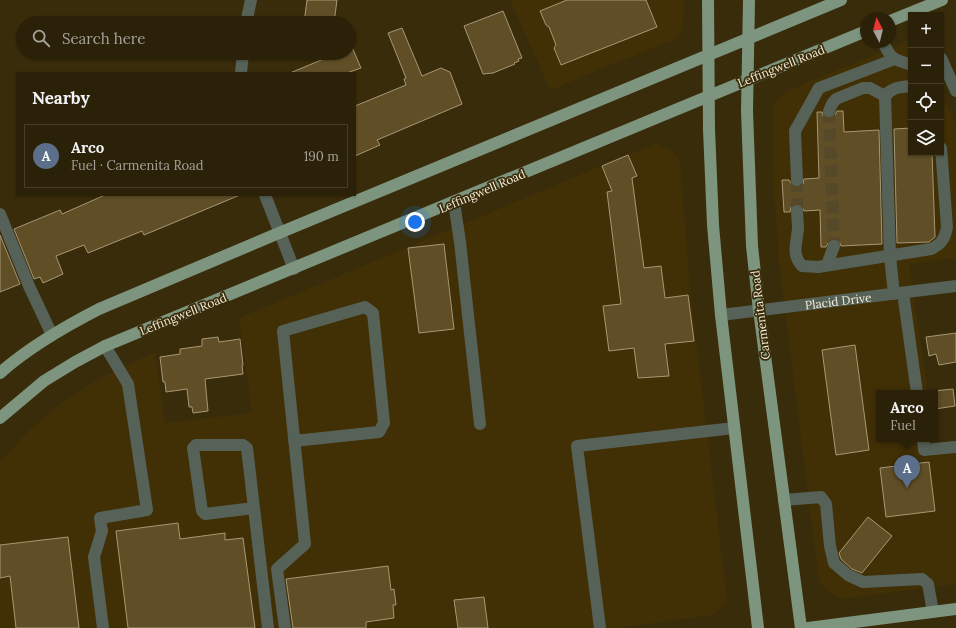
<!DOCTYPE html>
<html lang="en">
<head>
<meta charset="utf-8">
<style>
	body { margin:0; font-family:Lora,serif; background:#372e16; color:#f1f3f6 }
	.controls { position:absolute; right:12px; top:12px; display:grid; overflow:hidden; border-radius:0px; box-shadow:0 1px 3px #0004 }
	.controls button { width:36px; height:36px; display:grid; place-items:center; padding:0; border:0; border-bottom:1px solid #473e29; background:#2b2108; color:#f1f3f6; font:20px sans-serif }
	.compass { position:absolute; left:860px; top:12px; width:36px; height:36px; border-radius:50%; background:#2b2108; box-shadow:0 1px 3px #0004; rotate:353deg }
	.you { position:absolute; left:415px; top:222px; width:14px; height:14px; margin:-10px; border:3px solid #fff; border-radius:50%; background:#1a73e8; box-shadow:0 0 0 6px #1a73e833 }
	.badge { display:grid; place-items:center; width:26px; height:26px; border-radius:50%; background:#d93025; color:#fff; font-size:13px; font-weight:700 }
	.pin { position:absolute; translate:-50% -33px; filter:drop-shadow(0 1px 2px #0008) }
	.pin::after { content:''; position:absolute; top:21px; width:14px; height:12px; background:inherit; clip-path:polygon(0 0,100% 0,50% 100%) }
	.popup { position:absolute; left:876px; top:390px; width:62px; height:52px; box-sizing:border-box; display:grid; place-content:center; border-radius:0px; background:#2b2108; filter:drop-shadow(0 1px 3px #0005); font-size:13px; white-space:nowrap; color:#a6a39c }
	.popup b { font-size:15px; color:#f1f3f6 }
	.popup::after { content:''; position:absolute; left:50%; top:100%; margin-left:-8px; border:8px solid transparent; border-top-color:#2b2108 }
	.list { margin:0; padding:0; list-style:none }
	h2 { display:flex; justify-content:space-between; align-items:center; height:52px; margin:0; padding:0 16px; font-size:17px }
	h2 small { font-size:13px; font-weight:400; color:#a6a39c }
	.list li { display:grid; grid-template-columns:26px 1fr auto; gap:12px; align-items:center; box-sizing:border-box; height:64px; margin:0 8px 8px; padding:0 8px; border:1px solid #473e29; border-radius:0px }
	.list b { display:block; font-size:15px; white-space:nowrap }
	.list p { margin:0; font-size:13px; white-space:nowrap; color:#a6a39c }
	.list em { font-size:13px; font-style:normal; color:#a6a39c }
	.icon { flex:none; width:22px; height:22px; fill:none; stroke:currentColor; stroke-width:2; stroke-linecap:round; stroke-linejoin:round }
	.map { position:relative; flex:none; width:956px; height:628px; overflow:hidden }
	.search { position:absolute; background:#2b2108; box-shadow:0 1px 3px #0004; left:16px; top:16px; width:340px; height:44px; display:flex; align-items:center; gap:10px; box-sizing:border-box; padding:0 14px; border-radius:22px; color:#a6a39c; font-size:15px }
	.panel { position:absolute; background:#2b2108; box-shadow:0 1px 3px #0004; left:16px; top:72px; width:340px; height:124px; border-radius:0px }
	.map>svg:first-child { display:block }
	.built { fill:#413005 }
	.building { fill:#604e26; stroke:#a79775 }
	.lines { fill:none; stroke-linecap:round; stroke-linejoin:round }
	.minor-tunnel { stroke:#554929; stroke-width:12; stroke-dasharray:12 6; stroke-linecap:butt }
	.minor { stroke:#566257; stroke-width:12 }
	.major { stroke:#7d957e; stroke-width:12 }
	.labels { text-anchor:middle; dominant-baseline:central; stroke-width:3.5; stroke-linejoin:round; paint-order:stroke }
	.street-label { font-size:12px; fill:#f4ecd9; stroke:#392c0a }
</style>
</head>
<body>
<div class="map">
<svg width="956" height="628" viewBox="0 0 956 628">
	<rect width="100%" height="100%" fill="#392c0a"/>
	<path class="built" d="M510 0H684L683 27 677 38 550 90Z
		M911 40V153H941V91L956 126V258L909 264 928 393H879V439H935V437L936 442 956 441V584L841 599 828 592 819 581 780 271 774 192 773 105 784 92Z
		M656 143 671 150 680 160 690 289 727 600 714 615 617 628H0V462L29 430 60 404 100 378 155 352 165 423 252 413 239 318Z"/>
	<path class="building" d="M307 0H337L334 23H304Z
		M567 0H646L657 27 561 65 554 48 556 45 549 27 546 25 540 11Z
		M503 11 522 58 518 59 519 61 514 63 515 64 493 73 483 74 464 26Z
		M402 28 422 76 441 68 450 72 462 104 377 140 380 145 355 156V106L406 85 404 79 406 78 388 33Z
		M352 47 361 68 347 73H290L338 53H349V49Z
		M837 111H843L844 132 879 130 882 244 841 246 839 241 833 239 829 241 826 247H821L820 210 804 211 801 205 796 204 791 207 790 212H784L782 180H789L793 186 798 187 803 184 804 179 819 178 817 112H822L823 116 830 118 834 117Z
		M911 128V153H932L935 237 929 242 897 243 894 129Z
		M628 155 637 176 632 178 644 268 661 266 665 298 688 295 694 341 665 344 669 376 638 378 634 348 609 351 603 306 621 304 607 192 612 191 602 166Z
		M105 195H240L144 235 142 231 88 253 84 245 56 256 63 274 43 283 40 277 34 279 14 229 60 210 62 214Z
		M0 235 20 284 0 292Z
		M444 244 454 329 419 333 408 248Z
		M956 333V362L939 365 936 354 929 356 926 337Z
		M218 337 219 342 240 339 243 365H242L243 374 205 379 208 411 193 413 192 407H189L187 389 166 392 165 382H163L160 357 180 354V349L202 346V339Z
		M855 345 869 450 836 455 822 350Z
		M953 389 955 406 935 409V393H933V391Z
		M929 462 935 511 886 517 880 468Z
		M868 517 892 536 862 573 852 569 841 559 839 553Z
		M178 523 180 539 225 533V540L243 538 255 628H128L116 531Z
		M68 537 79 628H16L10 576 0 578V545Z
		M388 566 391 590 394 589 396 605H393L394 618 366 622V628H293L286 579Z
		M484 597 488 628H458L454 600Z"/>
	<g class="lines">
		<path class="minor-tunnel" d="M829 111 834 246
			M797 180V211"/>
		<g class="minor">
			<path d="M246 23 251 0"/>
			<path d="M883 42C892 61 893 58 911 65"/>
			<path d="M941 58 956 91"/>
			<path d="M241 73 243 53"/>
			<path d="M829 111 832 104 836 99 863 88H870L885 96"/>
			<path d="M797 180 795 131 819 88 895 59"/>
			<path d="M265 195 294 269"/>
			<path d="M454 202 460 242 480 424"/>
			<path d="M797 211C797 217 798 223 798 228 797 243 791 254 802 266L818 267 931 249C942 244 945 238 947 227L941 148"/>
			<path d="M0 214 29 286 52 335"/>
			<path d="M827 265 834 246"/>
			<path d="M903 293 917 393"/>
			<path d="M894 294 890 256 885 96C892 87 901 87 911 86"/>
			<path id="s1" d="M721 315 956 286"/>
			<path d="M923 439 924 450 956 447"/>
			<path d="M784 500 821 497 826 504 830 546 834 563 848 575 863 582 922 579 928 584 933 612"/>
			<path d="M254 508 205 514 202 511 193 448 196 445H243L247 448 268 628"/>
			<path d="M103 628 94 557 102 531 100 518 147 510 128 384 105 346"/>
			<path d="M285 628 277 569 305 544 283 331 365 307 373 313 384 423 379 432 294 441"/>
			<path d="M600 628 577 446 734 428"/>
		</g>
		<path class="major" d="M708 0 709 129 713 225 721 315 758 628
			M749 0 747 111 752 246 759 310 801 628
			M890 21 942 0
			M0 373C29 347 64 327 99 309L279 233 841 0
			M0 418 44 381 75 362 105 346 866 31
			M808 628 956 609"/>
	</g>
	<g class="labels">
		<g class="street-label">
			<text transform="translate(781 66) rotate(-22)">Leffingwell Road</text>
			<text transform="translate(482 191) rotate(-23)">Leffingwell Road</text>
			<text stroke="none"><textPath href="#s1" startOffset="118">Placid Drive</textPath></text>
			<text transform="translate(183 314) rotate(-22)">Leffingwell Road</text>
			<text transform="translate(760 315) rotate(-97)">Carmenita Road</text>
		</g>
	</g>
</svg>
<div class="controls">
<button>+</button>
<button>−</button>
<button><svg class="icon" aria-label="locate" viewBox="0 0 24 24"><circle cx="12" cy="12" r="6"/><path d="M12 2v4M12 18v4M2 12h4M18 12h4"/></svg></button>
<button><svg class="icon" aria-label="layers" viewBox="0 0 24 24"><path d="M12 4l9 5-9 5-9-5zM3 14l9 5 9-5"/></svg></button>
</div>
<svg class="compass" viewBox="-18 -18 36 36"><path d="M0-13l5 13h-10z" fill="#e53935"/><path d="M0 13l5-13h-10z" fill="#a6a39c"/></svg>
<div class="you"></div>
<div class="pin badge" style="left:907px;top:488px;background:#5c6f8a">A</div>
<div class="popup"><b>Arco</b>Fuel</div>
<div class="search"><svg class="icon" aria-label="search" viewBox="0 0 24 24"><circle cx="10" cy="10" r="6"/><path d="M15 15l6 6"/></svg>Search here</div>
<section class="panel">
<h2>Nearby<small></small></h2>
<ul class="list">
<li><span class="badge" style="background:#5c6f8a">A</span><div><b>Arco</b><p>Fuel · Carmenita Road</p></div><em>190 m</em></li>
</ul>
</section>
</div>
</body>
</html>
